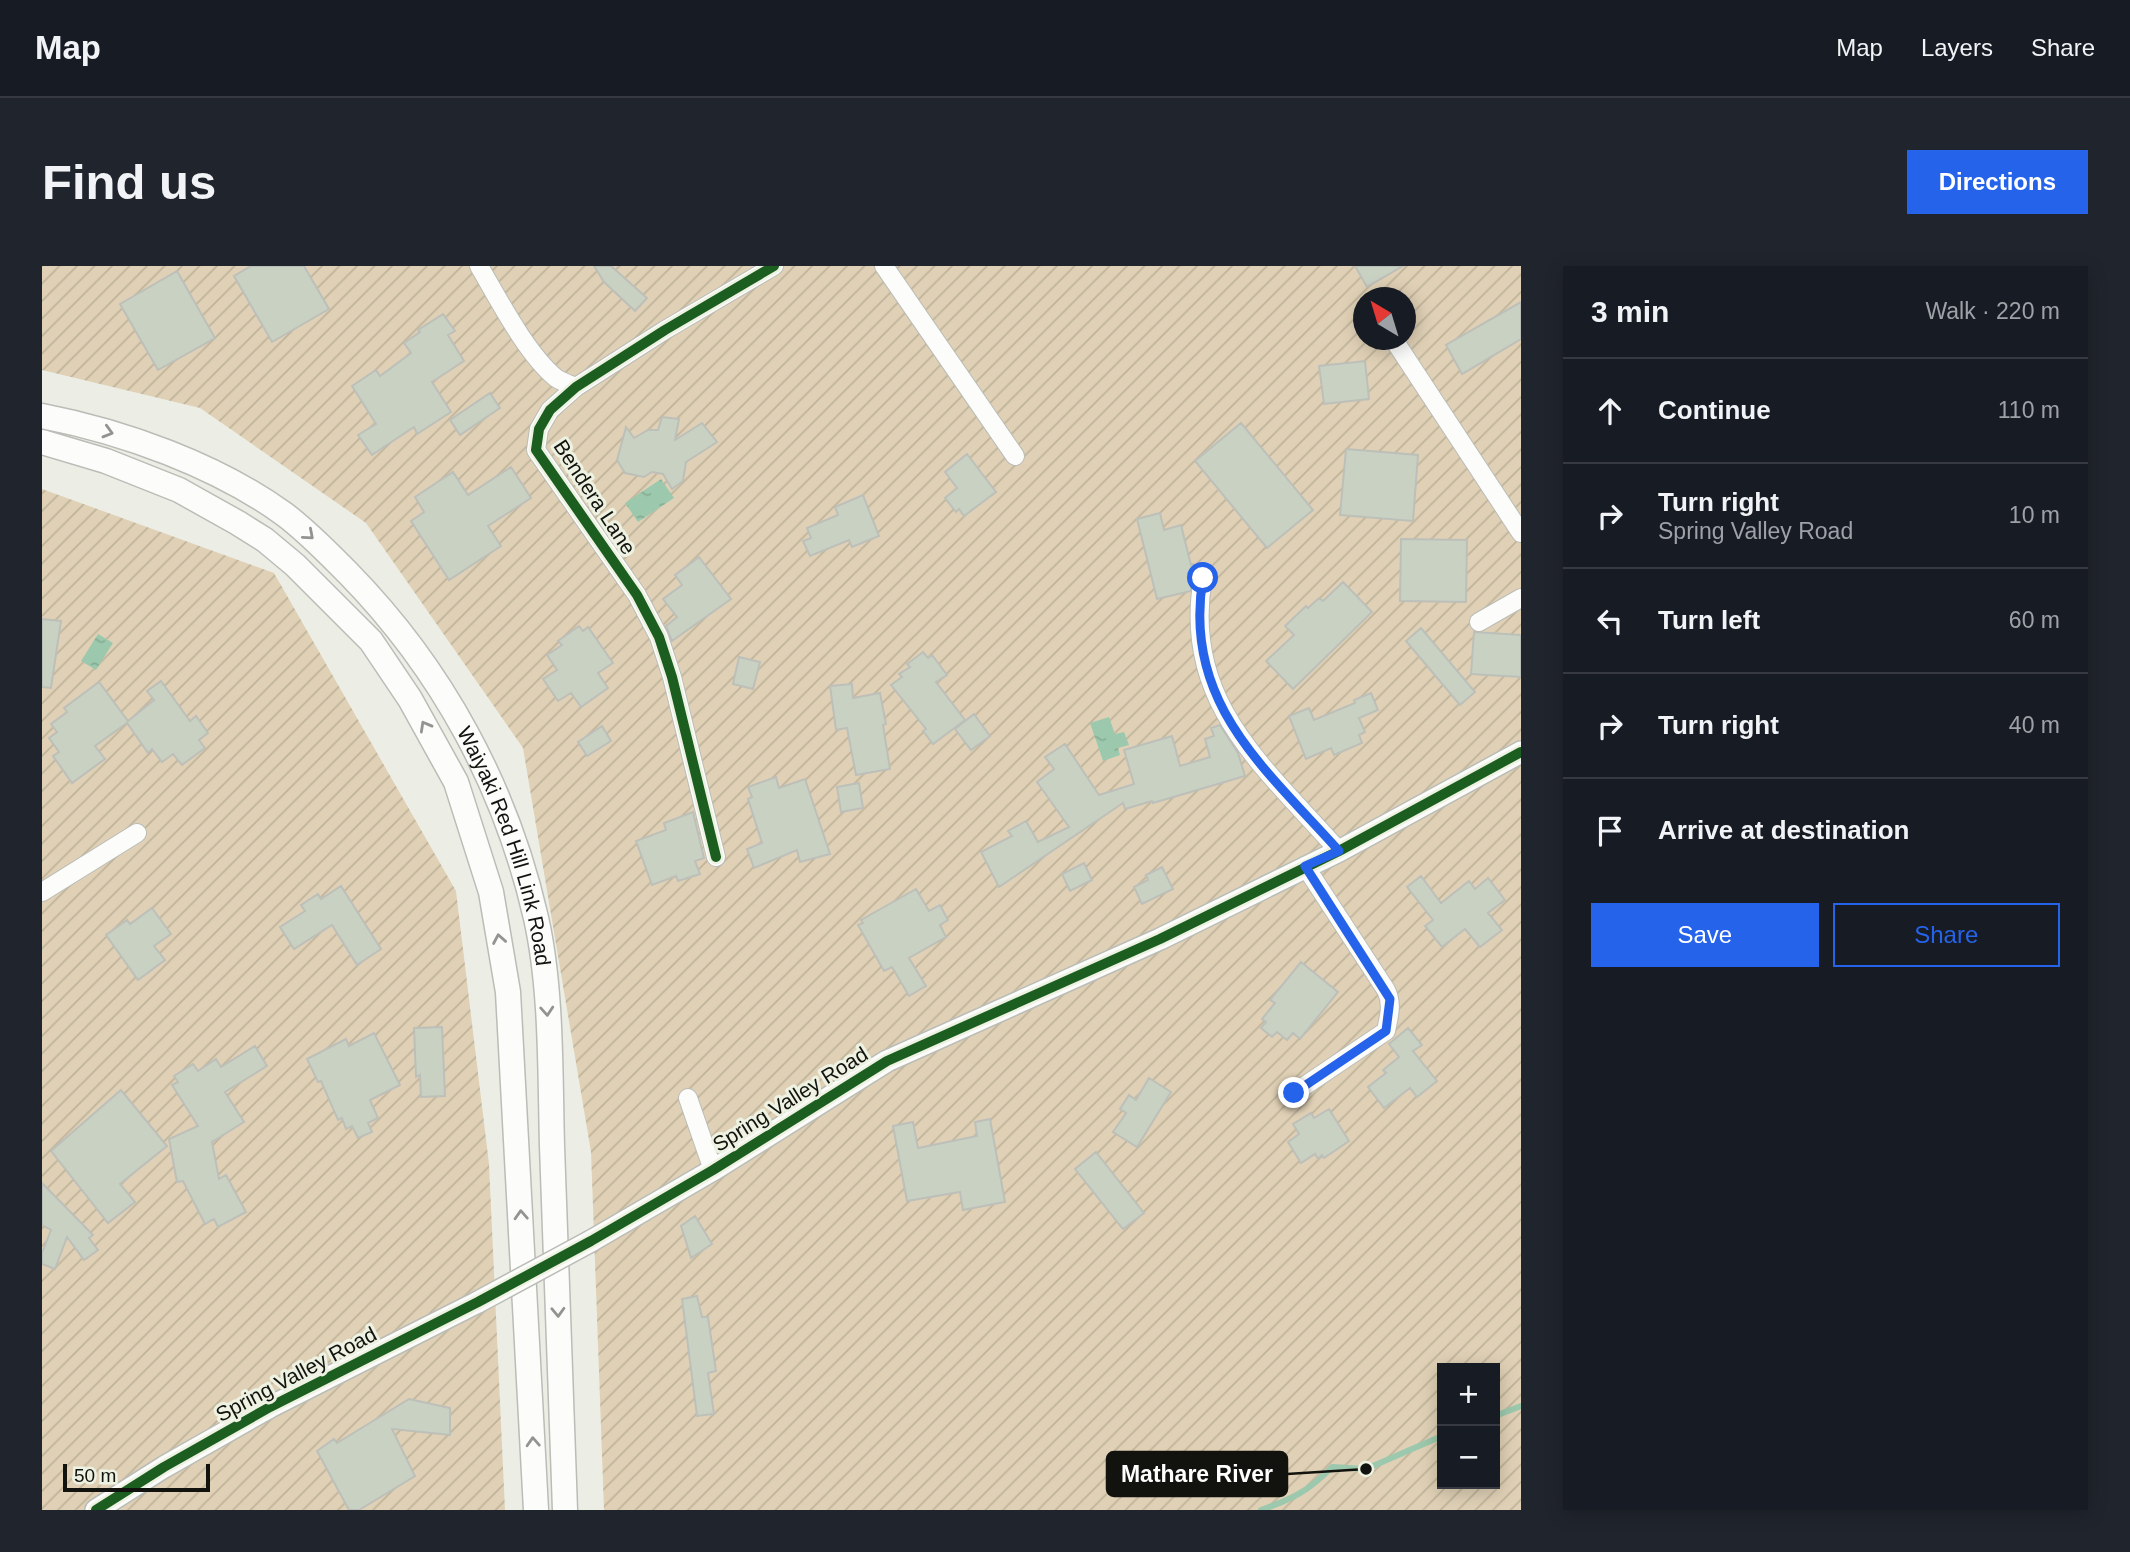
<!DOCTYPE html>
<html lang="en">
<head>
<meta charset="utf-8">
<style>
	body { margin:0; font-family:Helvetica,sans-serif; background:#20242c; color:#f1f3f6 }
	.controls { position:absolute; right:21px; bottom:21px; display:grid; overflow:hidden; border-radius:0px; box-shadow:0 4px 18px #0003 }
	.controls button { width:63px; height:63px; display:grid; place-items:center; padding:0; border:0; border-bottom:2px solid #363941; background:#171b24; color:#f1f3f6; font:35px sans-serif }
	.compass { position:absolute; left:1311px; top:21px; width:63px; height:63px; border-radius:50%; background:#171b24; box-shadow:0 4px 18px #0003; rotate:322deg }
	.scale { position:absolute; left:21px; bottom:18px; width:147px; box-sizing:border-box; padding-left:7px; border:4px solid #12130e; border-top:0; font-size:19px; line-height:24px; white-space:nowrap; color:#12130e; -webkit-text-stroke:5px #eef2e2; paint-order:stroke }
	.stop { position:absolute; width:21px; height:21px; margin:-16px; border:5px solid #2563eb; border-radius:50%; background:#fff }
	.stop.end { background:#2563eb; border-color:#fff; box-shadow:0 2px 7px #0008 }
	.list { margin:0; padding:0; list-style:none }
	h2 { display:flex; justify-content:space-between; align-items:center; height:91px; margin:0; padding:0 28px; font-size:30px }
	h2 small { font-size:23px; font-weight:400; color:#9ea1a6 }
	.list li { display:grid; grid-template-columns:46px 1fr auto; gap:21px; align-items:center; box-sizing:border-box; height:105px; padding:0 28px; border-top:2px solid #363941 }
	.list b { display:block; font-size:26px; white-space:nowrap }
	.list p { margin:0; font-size:23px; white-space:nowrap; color:#9ea1a6 }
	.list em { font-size:23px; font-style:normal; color:#9ea1a6 }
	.actions { display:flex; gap:14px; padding:21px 28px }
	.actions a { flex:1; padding:16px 0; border:2px solid #2563eb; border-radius:0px; text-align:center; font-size:24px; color:#2563eb }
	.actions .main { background:#2563eb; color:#fff }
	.icon { flex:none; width:38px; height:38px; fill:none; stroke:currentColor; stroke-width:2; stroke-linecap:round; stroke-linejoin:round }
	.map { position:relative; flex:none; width:1479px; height:1244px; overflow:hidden; border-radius:0px }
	header { display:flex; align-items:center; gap:42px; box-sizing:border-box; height:98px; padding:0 35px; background:#171b24; border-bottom:2px solid #363941 }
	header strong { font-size:33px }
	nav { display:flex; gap:38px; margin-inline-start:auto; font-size:24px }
	.intro { display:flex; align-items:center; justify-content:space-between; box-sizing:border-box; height:168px; padding:0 42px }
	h1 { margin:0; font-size:49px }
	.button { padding:18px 32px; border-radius:0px; background:#2563eb; color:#fff; font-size:24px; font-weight:700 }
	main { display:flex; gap:42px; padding:0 42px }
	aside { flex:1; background:#171b24; border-radius:0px; box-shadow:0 4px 18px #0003 }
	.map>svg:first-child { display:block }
	.garden { fill:url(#garden-furrows); fill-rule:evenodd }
	.water { fill:url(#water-ripples) }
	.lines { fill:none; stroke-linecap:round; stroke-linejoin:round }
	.stream { stroke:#9cc9ad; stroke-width:6 }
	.building { fill:#c9d1c3; stroke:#bdbfb9; stroke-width:2 }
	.minor-casing { stroke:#babcb6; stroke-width:20 }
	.tertiary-casing { stroke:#babcb6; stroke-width:24 }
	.secondary-casing { stroke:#babcb6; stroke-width:27 }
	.minor { stroke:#fcfcfb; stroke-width:18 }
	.tertiary { stroke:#fcfcfb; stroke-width:21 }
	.secondary { stroke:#fcfcfb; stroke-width:24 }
	.tertiary-bridge-casing { stroke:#babcb6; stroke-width:24; stroke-linecap:butt }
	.tertiary-bridge { stroke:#fcfcfb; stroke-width:21 }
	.cycleway-casing { stroke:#eef2e2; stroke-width:15 }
	.cycleway { stroke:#1b5e20; stroke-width:10 }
	.oneway { stroke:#939390 }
	.route { stroke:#2563eb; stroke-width:9 }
	.labels { text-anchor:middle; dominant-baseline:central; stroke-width:6; stroke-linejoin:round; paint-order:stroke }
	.street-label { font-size:21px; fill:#12130e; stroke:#eef2e2 }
	.leader { fill:none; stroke:#12130e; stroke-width:2.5 }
	.callout-dot { fill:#12130e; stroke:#eef2e2; stroke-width:2.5 }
	.callout { fill:#12130e; stroke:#12130e; stroke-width:2.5 }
	.callout-label { font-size:23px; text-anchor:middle; font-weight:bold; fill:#fff }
</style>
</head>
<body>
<header>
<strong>Map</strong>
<nav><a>Map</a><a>Layers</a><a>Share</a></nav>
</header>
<div class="intro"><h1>Find us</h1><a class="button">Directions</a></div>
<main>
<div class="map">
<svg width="1479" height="1244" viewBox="0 0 1479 1244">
	<defs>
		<pattern id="garden-furrows" width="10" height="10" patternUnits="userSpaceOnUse" patternTransform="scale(1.75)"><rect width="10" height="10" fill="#e0d1b6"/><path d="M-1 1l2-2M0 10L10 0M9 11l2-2" fill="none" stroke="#bfb39b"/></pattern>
		<pattern id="water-ripples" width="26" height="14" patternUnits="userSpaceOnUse" patternTransform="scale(1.75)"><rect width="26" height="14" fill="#9cc9ad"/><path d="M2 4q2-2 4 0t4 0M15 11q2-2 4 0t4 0" fill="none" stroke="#85ac94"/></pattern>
	</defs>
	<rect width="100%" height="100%" fill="#eceee6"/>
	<path class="garden" d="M0 0H1479V1244H562L549 886 481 482 324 257 158 142 0 104ZM1322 32H1364V74H1322ZM1400 1102H1453V1218H1400Z
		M0 223 232 307 414 625 447 898 463 1244H0Z"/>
	<path class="water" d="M619 213 632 232 596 256 583 237Z
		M56 368 71 377 54 404 39 395Z
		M1067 451 1073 468 1082 466 1087 479 1076 482 1078 489 1061 495 1048 457Z"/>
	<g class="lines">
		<path class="stream" d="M1453 1150 1479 1140
			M1219 1244C1250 1233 1267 1225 1290 1201L1324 1203 1400 1170"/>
	</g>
	<path class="building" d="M209 0H262L287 43 230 76 192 10Z
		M552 0H569L605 32 593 45 562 16Z
		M1313 0H1361L1325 21Z
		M135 5 173 72 116 104 78 38Z
		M1479 36V73L1420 108 1404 79Z
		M401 48 413 65 406 69 422 95 390 116 409 146 375 168 372 161 330 189 316 169 334 158 310 120 334 104 338 110 369 87 362 77 378 66 376 64Z
		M1323 95 1327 133 1282 138 1277 100Z
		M448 127 458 142 418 169 408 154Z
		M620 151 637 153 633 174 660 157 675 176 644 196 641 215 630 223 621 208 610 206 602 211 583 207 575 194 584 161 592 172 606 164H616Z
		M1199 157 1271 244 1225 282 1153 195Z
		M1304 183 1376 189 1371 255 1298 249Z
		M925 188 954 226 922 250 917 243 914 246 903 232 915 222 903 206Z
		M469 201 489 232 446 260 459 280 407 314 369 255 382 246 373 231 411 206 426 229Z
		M821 229 837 270 810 281 807 274 768 290 761 275 769 272 765 262 796 249 793 241Z
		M1118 247 1122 264 1139 259 1149 299 1151 298 1153 304 1150 310 1149 325 1115 333 1095 253Z
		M1359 273 1425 274 1424 336 1358 335Z
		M657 291 689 333 630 375 624 360 635 351 621 333 640 319 633 309Z
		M1301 316 1330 346 1251 423 1224 395 1252 369 1243 360 1264 340 1266 342 1277 332 1281 335Z
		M0 353 19 355 9 422 0 421Z
		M537 360 541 365 546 361 571 397 556 407 566 422 539 441 529 427 516 435 501 413 515 404 505 389 520 379 516 375Z
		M1379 362 1433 426 1418 439 1364 375Z
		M1432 366 1479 369V411L1429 408Z
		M881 386 886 392 890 389 905 409 894 416 923 454 891 478 881 465 884 463 849 419 860 411 857 408 868 401 865 398Z
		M697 391 718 396 711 423 691 418Z
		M119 415 148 455 154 450 166 467 157 474 163 482 140 499 131 488 120 496 110 483 106 487 85 457 53 480 63 493 30 517 11 490 17 486 7 472 15 466 9 458 25 446 22 442 57 416 86 455 112 434 105 425Z
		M810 418 811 432 838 427 844 458 841 459 848 503 814 509 805 462 794 464 788 420Z
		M1329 427 1336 444 1317 452 1323 466 1317 469 1320 477 1292 489 1289 482 1264 493 1247 450 1267 442 1272 454 1313 437 1312 434Z
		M932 448 948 470 929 484 913 463Z
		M1178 459 1196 487 1203 510 1111 537 1110 535 1083 543 1081 537 957 621 939 586 970 570 966 565 984 555 996 576 1027 561 995 516 1012 503 1003 491 1023 478 1057 529 1092 518 1082 484 1130 470 1138 500 1168 491 1163 473 1172 470 1169 462Z
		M560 460 569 475 545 490 536 476Z
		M734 511 737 522 763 513 788 588 758 596 755 584 712 602 705 583 720 577 706 533 710 531 706 521Z
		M817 517 821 542 799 546 795 521Z
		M651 546 662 592 653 595 658 608 636 615 634 610 610 619 594 575 624 564 622 557Z
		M1042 597 1050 614 1028 625 1020 608Z
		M1120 601 1131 623 1100 638 1092 621 1106 614 1104 609Z
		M1379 610 1399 637 1427 615 1433 623 1446 612 1463 634 1446 647 1460 664 1438 681 1423 663 1400 681 1383 660 1391 654 1365 621Z
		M299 620 339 683 315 699 290 659 252 683 238 661 263 645 259 639 276 628 279 633Z
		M874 623 887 645 898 639 906 654 898 659 904 671 867 692 884 720 867 730 850 701 842 705 816 659 821 657 819 654Z
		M110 642 129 668 112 680 123 694 96 714 64 669 85 654 88 658Z
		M1259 696 1296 726 1258 773 1251 767 1245 774 1235 766 1230 771 1219 762 1224 756 1220 753 1233 737 1228 734Z
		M400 761 403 830 379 831 378 809 374 811 372 762Z
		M1366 762 1380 779 1371 785 1395 815 1375 831 1368 822 1342 842 1326 821 1344 807 1341 804 1357 791 1347 778Z
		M332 767 358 819 328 834 336 852 326 857 330 866 316 872 310 860 304 863 300 852 296 854 279 815 276 816 265 793 304 773 307 780Z
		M213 780 225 800 183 826 202 856 170 876 177 913 184 909 204 946 176 961 172 953 163 958 141 915 135 916 127 873 156 860 130 819 136 816 132 810 151 798 156 805 174 793 179 801Z
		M1107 812 1129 826 1095 881 1071 866 1084 847 1078 843 1087 829 1094 834Z
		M79 824 125 880 78 918 93 936 66 957 9 885Z
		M1287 843 1307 875 1282 892 1280 889 1276 893 1273 888 1259 897 1246 876 1257 868 1251 858 1269 847 1272 852Z
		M948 853 963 936 921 944 918 926 865 935 851 860 871 856 876 882 935 870 933 856Z
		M1054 886 1102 947 1081 963 1033 903Z
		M0 917 51 969 47 972 56 984 42 994 25 971 13 1003 0 998V987L9 964 0 959Z
		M653 950 670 978 649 992 639 960Z
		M655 1030 660 1051H666L674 1105 666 1107 672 1148 655 1150 640 1033Z
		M367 1133 408 1142V1169L350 1163 373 1210 317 1244H307L275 1185 292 1173 295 1177Z"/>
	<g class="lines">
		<defs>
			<path id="minor" d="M437 0C457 34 484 87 514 112 520 116 527 118 534 121
				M842 0 973 190
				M1352 74 1479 267
				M1161 312C1139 436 1223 501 1297 585
				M1437 356 1479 332
				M674 591 630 411 617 371 595 329 494 184 497 163 508 144 534 121 623 64 732 0
				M0 626 95 567
				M1252 827 1344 765C1347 750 1351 738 1344 724L1263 600
				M646 832 671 904"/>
			<path id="tertiary" d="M549 975 671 904 845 795 1118 673 1297 585 1479 486
				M54 1244 122 1201 228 1141 436 1036"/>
			<g id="secondary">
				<path id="s1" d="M0 150C82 166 174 199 242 248 265 265 286 287 306 307 400 403 464 521 494 652 510 723 508 807 510 880 515 1002 519 1123 523 1244"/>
				<path d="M0 176 64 195 137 224 196 257 223 274 253 299 329 375 368 433 414 516 449 626 466 726 494 1244"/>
			</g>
		</defs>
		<use href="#minor" class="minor-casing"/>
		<use href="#tertiary" class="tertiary-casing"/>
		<use href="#secondary" class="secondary-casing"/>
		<use href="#minor" class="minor"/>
		<use href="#tertiary" class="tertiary"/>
		<use href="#secondary" class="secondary"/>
		<defs>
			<path id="tertiary-bridge" d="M436 1036 549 975"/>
		</defs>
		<use href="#tertiary-bridge" class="tertiary-bridge-casing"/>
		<use href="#tertiary-bridge" class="tertiary-bridge"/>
		<defs>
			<path id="cycleway" d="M674 591 630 411 617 371 595 329 494 184 497 163 508 144 534 121 623 64 732 0
				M54 1244 122 1201 228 1141 436 1036 549 975 671 904 845 795 1118 673 1297 585 1479 486"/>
		</defs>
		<use href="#cycleway" class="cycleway-casing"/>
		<use href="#cycleway" class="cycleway"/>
	</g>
	<defs><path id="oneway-chevron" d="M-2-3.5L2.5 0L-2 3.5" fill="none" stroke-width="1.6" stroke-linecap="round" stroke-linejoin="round" transform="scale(1.75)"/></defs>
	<g class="oneway">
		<use href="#oneway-chevron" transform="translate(66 166) rotate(16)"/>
		<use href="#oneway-chevron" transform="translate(267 269) rotate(41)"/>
		<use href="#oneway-chevron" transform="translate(383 460) rotate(-119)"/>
		<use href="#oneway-chevron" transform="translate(457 673) rotate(-100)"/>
		<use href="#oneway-chevron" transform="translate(505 745) rotate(86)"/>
		<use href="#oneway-chevron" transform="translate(479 949) rotate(-93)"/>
		<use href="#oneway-chevron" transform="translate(516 1046) rotate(88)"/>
		<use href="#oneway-chevron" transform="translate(491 1176) rotate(-93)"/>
	</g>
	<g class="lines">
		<path class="route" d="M1161 312C1140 436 1222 501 1297 585L1263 600 1348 733 1344 765 1252 827"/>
	</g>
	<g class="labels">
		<g class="street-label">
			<text transform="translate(553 231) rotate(57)">Bendera Lane</text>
			<text stroke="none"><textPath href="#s1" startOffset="670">Waiyaki Red Hill Link Road</textPath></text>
			<text transform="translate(748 833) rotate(-32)">Spring Valley Road</text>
			<text transform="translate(254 1108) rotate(-28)">Spring Valley Road</text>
		</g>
	</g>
	<path class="leader" d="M1324 1203L1245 1208"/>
	<circle class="callout-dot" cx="1324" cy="1203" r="7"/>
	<rect class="callout" x="1065" y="1186" width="180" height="44" rx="7"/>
	<g class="callout-label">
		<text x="1155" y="1216">Mathare River</text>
	</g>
</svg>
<div class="controls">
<button>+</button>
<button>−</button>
</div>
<svg class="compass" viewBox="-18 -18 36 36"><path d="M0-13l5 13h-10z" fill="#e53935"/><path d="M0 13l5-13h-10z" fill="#9ea1a6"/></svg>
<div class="scale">50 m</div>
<div class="stop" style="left:1161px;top:312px"></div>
<div class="stop end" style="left:1252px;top:827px"></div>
</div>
<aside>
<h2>3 min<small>Walk · 220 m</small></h2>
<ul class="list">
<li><svg class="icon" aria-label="ahead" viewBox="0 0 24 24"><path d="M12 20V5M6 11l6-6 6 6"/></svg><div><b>Continue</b></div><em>110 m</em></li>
<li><svg class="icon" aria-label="right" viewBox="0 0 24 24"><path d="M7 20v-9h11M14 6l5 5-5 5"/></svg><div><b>Turn right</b><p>Spring Valley Road</p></div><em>10 m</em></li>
<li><svg class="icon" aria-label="left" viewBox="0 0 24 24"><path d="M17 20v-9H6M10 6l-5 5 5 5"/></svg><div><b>Turn left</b></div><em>60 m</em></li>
<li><svg class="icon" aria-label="right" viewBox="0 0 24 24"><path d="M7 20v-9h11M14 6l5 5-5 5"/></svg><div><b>Turn right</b></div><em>40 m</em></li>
<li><svg class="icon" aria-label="arrive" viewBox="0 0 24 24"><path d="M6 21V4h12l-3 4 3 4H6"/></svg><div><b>Arrive at destination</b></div></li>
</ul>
<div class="actions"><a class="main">Save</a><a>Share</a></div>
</aside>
</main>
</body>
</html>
